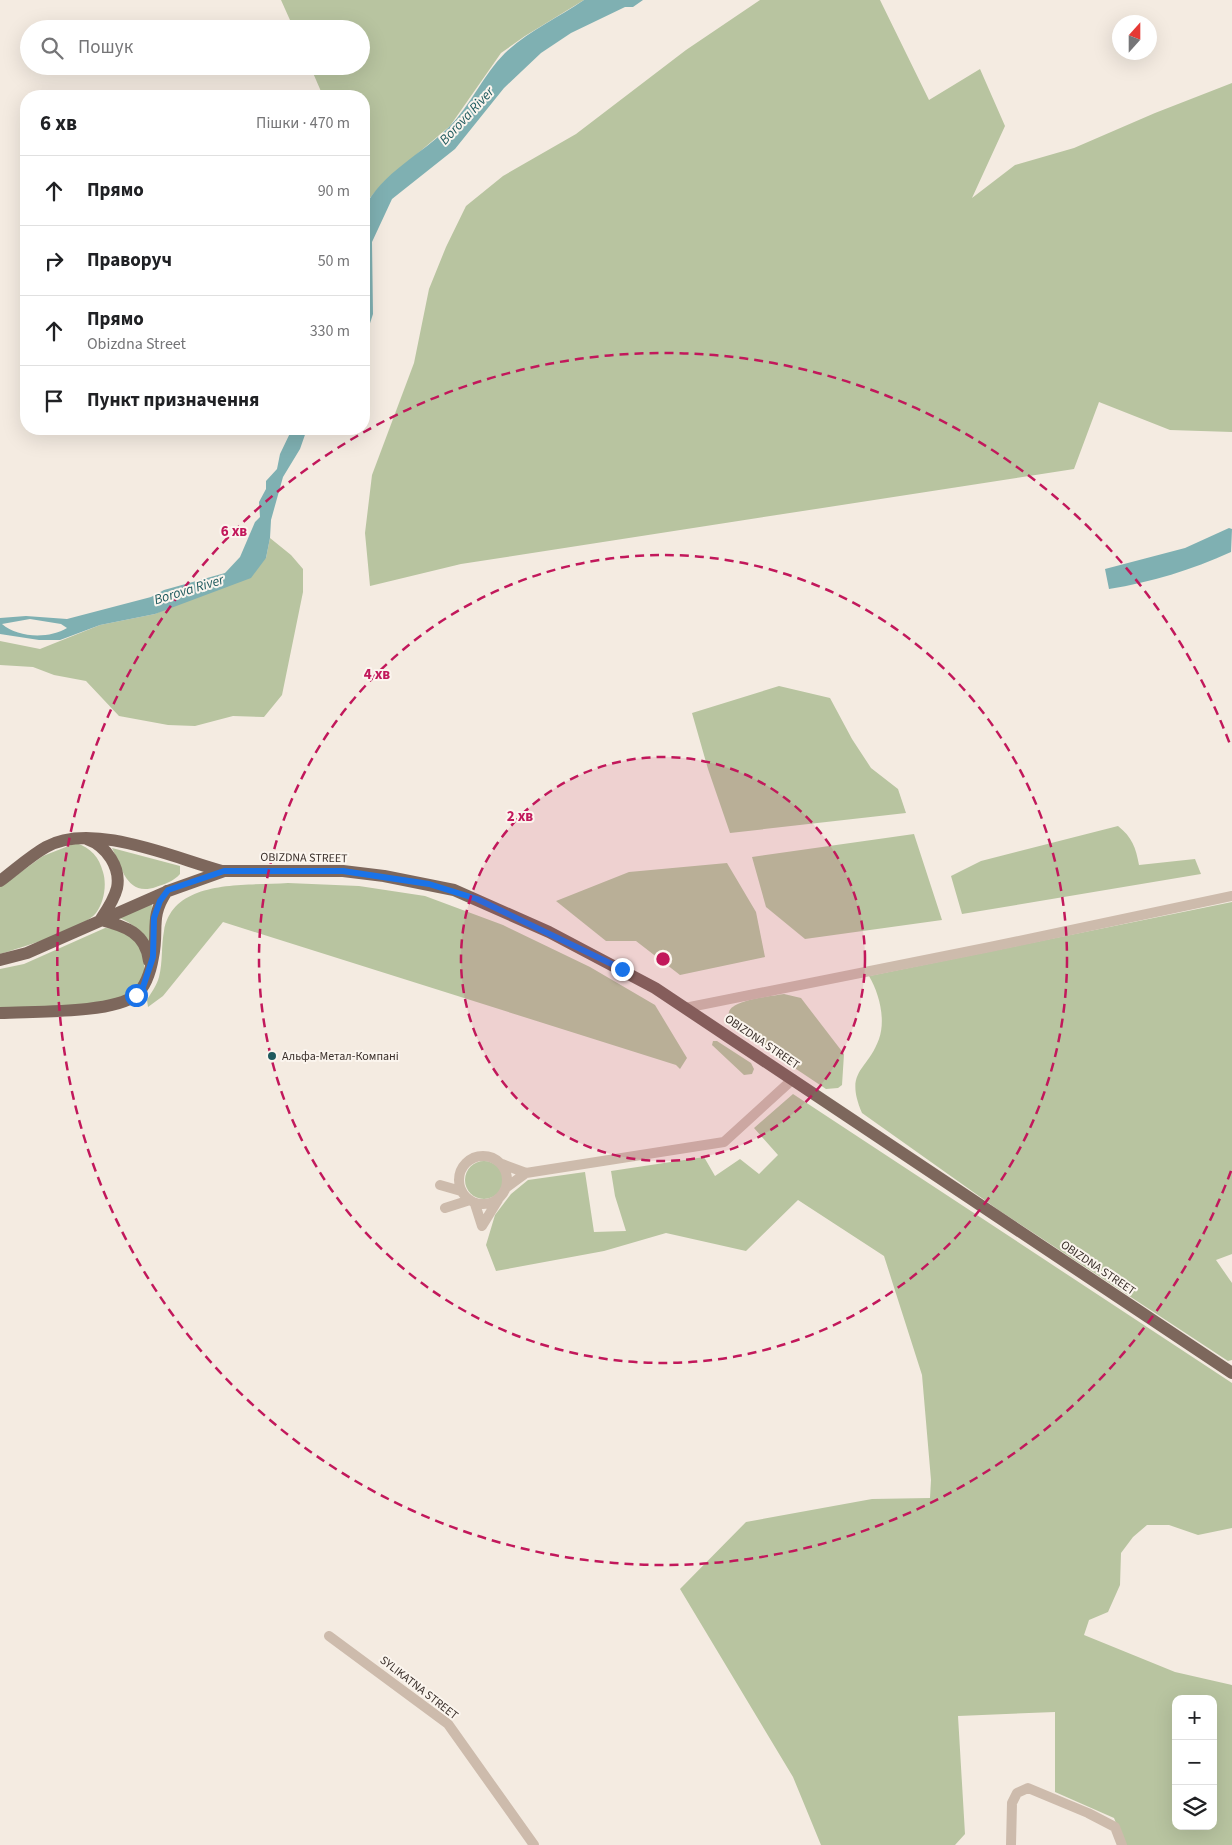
<!DOCTYPE html>
<html lang="uk">
<head>
<meta charset="utf-8">
<style>
	body { margin:0; font-family:"Source Sans 3",sans-serif; background:#f2f2f2; color:#202124 }
	.controls { position:absolute; right:15px; bottom:15px; display:grid; overflow:hidden; border-radius:10px; box-shadow:0 5px 20px #0002 }
	.controls button { width:45px; height:45px; display:grid; place-items:center; padding:0; border:0; border-bottom:1px solid #e0e0e0; background:#fff; color:#202124; font:25px sans-serif }
	.compass { position:absolute; left:1112px; top:15px; width:45px; height:45px; border-radius:50%; background:#fff; box-shadow:0 5px 20px #0002; rotate:21deg }
	.stop { position:absolute; width:15px; height:15px; margin:-11px; border:4px solid #1a73e8; border-radius:50%; background:#fff }
	.stop.end { background:#1a73e8; border-color:#fff; box-shadow:0 1px 5px #0008 }
	.list { margin:0; padding:0; list-style:none }
	h2 { display:flex; justify-content:space-between; align-items:center; height:65px; margin:0; padding:0 20px; font-size:21px }
	h2 small { font-size:16px; font-weight:400; color:#757577 }
	.list li { display:grid; grid-template-columns:32px 1fr auto; gap:15px; align-items:center; box-sizing:border-box; height:70px; padding:0 20px; border-top:1px solid #e0e0e0 }
	.list b { display:block; font-size:19px; white-space:nowrap }
	.list p { margin:0; font-size:16px; white-space:nowrap; color:#757577 }
	.list em { font-size:16px; font-style:normal; color:#757577 }
	.icon { flex:none; width:28px; height:28px; fill:none; stroke:currentColor; stroke-width:2; stroke-linecap:round; stroke-linejoin:round }
	.map { position:relative; flex:none; width:1232px; height:1845px; overflow:hidden }
	.search { position:absolute; background:#fff; box-shadow:0 5px 20px #0002; left:20px; top:20px; width:350px; height:55px; display:flex; align-items:center; gap:12px; box-sizing:border-box; padding:0 18px; border-radius:28px; color:#757577; font-size:19px }
	.panel { position:absolute; background:#fff; box-shadow:0 5px 20px #0002; left:20px; top:90px; width:350px; height:345px; border-radius:20px }
	.map>svg:first-child { display:block }
	.green { fill:#b8c4a0; fill-rule:evenodd }
	.water { fill:#7fb0b2; fill-rule:evenodd }
	.lines { fill:none; stroke-linecap:round; stroke-linejoin:round }
	.minor { stroke:#cdbbac; stroke-width:10 }
	.major { stroke:#7d675c; stroke-width:12 }
	.route { stroke:#1a73e8; stroke-width:6 }
	.ring { fill:none; stroke:#c2185b; stroke-width:2.5; stroke-dasharray:9 6 }
	.poi-dot { fill:#1f5a5e; stroke:#fbf5ee; stroke-width:2 }
	.labels { text-anchor:middle; dominant-baseline:central; stroke-width:4; stroke-linejoin:round; paint-order:stroke }
	.street-label { font-size:12px; fill:#3b302b; stroke:#fbf5ee }
	.poi-label { font-size:12px; fill:#3b302b; stroke:#fbf5ee; text-anchor:start }
	.water-label { font-size:14px; font-style:italic; fill:#1f5a5e; stroke:#fbf5ee }
	.centre { fill:#c2185b; stroke:#fbf5ee; stroke-width:2.5 }
	.ring-label { font-size:15px; text-anchor:middle; font-weight:bold; fill:#c2185b; stroke:#fbf5ee; stroke-width:4; stroke-linejoin:round; paint-order:stroke }
</style>
</head>
<body>
<div class="map">
<svg width="1232" height="1845" viewBox="0 0 1232 1845">
	<rect width="100%" height="100%" fill="#f4ebe1"/>
	<path class="green" d="M281 0H584L525 36 501 53 450 126 384 182 368 200 364 189V96H323L310 66H361V29H294Z
		M760 0H880L929 100 980 69 1005 126 972 198 1015 165 1074 148 1155 113 1232 83V432L1170 430 1099 402 1074 469 461 564 370 586 365 533 372 475 414 363 429 289 446 247 466 206 503 176 576 134 686 50Z
		M270 538 291 555 303 569V592L282 695 264 717 233 716 195 726 168 725 119 716 86 681 54 675 33 667 0 665V641L40 649 100 625 155 614 266 558Z
		M779 686 830 698 852 739 871 768 898 789 906 813 730 833 708 769 692 713Z
		M1118 826C1132 837 1136 848 1139 865L1195 859 1201 874 962 914 951 876 981 861Z
		M914 834 942 920 805 939 766 907 752 857Z
		M76 843C91 848 99 857 103 872 107 885 104 902 96 913 84 929 20 948 0 954V887L43 856Z
		M112 848 180 866V874C174 881 165 884 156 887 127 897 122 868 112 848Z
		M727 863 756 912 765 957 680 975 636 941H606L556 901 629 872Z
		M288 883 359 886 425 896 503 925 590 967 655 1005 687 1058 680 1069 676 1065 223 922 163 996 148 1007 147 1000C151 993 157 985 159 977 163 962 161 946 164 931 173 878 246 886 288 883Z
		M152 902 151 947C142 933 134 923 117 917Z
		M1232 902V1254L1216 1260 1232 1283V1360L1228 1361 1000 1211 862 1113C844 1070 867 1072 879 1039 886 1019 879 993 869 976Z
		M105 928C115 928 130 933 136 941 147 955 149 988 130 995 89 1011 43 1008 0 1008V969L24 964Z
		M784 994 801 998 844 1054 842 1085 838 1088 826 1089 733 1027C730 1022 727 1017 729 1012 732 1000 772 996 784 994Z
		M713 1041H717L751 1063 754 1069 752 1074 744 1075 712 1045Z
		M793 1094 1232 1383V1528L1198 1535 1169 1525H1147L1133 1537 1121 1553 1120 1585 1108 1612 1089 1620 1084 1635 1175 1672 1232 1685V1845H1125L1114 1818 1055 1792V1712L958 1716 965 1834 955 1845H821L793 1777 680 1589 746 1522 872 1499 930 1498 931 1480 922 1375 884 1256 798 1200 746 1251 666 1233 604 1251 496 1271 486 1245 495 1215 511 1194 528 1180 585 1172 594 1232 626 1231 615 1196 611 1171 704 1157 715 1176 740 1159 759 1174 778 1155 754 1128ZM1176 1699H1213V1826H1176Z
		M465 1180a19 19 0 1 1 38 0a19 19 0 1 1-38 0Z"/>
	<path class="water" d="M584 0H643L633 7H625L571 33 541 53 504 88 455 149 392 199 372 242 373 314 364 342V209C381 173 422 154 449 127 471 105 483 75 505 53 528 31 558 18 584 0Z
		M292 429H307L300 449 283 477 271 520 270 538 266 558 251 578 155 614 100 625 60 640H39L0 634V618L26 616 67 619 151 597 164 590 225 573 240 557 255 522 260 517 259 502 266 489V481L277 469 280 454ZM30 619 61 624 67 628C49 639 18 638 2 624Z
		M1229 528 1232 529 1231 552C1191 570 1152 582 1109 589L1105 569 1185 548Z"/>
	<g class="lines">
		<path class="minor" d="M685 1008 990 947 1232 896
			M459 1180a24 24 0 1 1 48 0a24 24 0 1 1-48 0Z
			M502 1164 526 1173 507 1187
			M526 1173 724 1142 793 1079
			M440 1185 461 1191
			M475 1204 482 1226 498 1200
			M445 1208 470 1200
			M329 1636 448 1724 534 1845
			M1011 1845 1012 1803 1017 1793 1028 1788 1088 1813 1115 1827 1122 1845"/>
		<path class="major" d="M87 839C107 846 121 868 117 888 114 900 107 910 101 919
			M0 881C15 870 30 856 46 847 92 821 174 858 222 871
			M101 920C125 926 146 933 149 961
			M0 960 27 953 168 891 224 871H343L384 876 454 890 549 932 655 988 1232 1373
			M0 1013C32 1011 112 1014 136 995 146 986 151 969 153 957 159 929 149 918 167 891"/>
	</g>
	<g class="lines">
		<path class="route" d="M136 995 143 987 153 957 154 918 160 901 168 890 224 871H343L429 884 477 899 622 969"/>
	</g>
	<circle cx="663" cy="959" r="202" fill="#c2185b" fill-opacity=".12"/>
	<g class="ring">
		<circle cx="663" cy="959" r="202"/>
		<circle cx="663" cy="959" r="404"/>
		<path d="M1231 1171A606 606 0 1 1 1231 747"/>
	</g>
	<circle class="poi-dot" cx="272" cy="1056" r="5"/>
	<g class="labels">
		<g class="street-label">
			<text transform="translate(304 858) rotate(1)">OBIZDNA STREET</text>
			<text transform="translate(762 1042) rotate(34)">OBIZDNA STREET</text>
			<text transform="translate(1098 1268) rotate(34)">OBIZDNA STREET</text>
			<text transform="translate(419 1688) rotate(38)">SYLIKATNA STREET</text>
		</g>
		<g class="poi-label">
			<text x="282" y="1056">Альфа-Метал-Компані</text>
		</g>
		<g class="water-label">
			<text transform="translate(467 116) rotate(-47)">Borova River</text>
			<text transform="translate(189 590) rotate(-17)">Borova River</text>
		</g>
	</g>
	<circle cx="663" cy="959" r="8" class="centre"/>
	<g class="ring-label">
		<text x="234" y="536">6 хв</text>
		<text x="377" y="679">4 хв</text>
		<text x="520" y="821">2 хв</text>
	</g>
</svg>
<div class="controls">
<button>+</button>
<button>−</button>
<button><svg class="icon" aria-label="layers" viewBox="0 0 24 24"><path d="M12 4l9 5-9 5-9-5zM3 14l9 5 9-5"/></svg></button>
</div>
<svg class="compass" viewBox="-18 -18 36 36"><path d="M0-13l5 13h-10z" fill="#e53935"/><path d="M0 13l5-13h-10z" fill="#757577"/></svg>
<div class="stop" style="left:136px;top:995px"></div>
<div class="stop end" style="left:622px;top:969px"></div>
<div class="search"><svg class="icon" aria-label="search" viewBox="0 0 24 24"><circle cx="10" cy="10" r="6"/><path d="M15 15l6 6"/></svg>Пошук</div>
<section class="panel">
<h2>6 хв<small>Пішки · 470 m</small></h2>
<ul class="list">
<li><svg class="icon" aria-label="ahead" viewBox="0 0 24 24"><path d="M12 20V5M6 11l6-6 6 6"/></svg><div><b>Прямо</b></div><em>90 m</em></li>
<li><svg class="icon" aria-label="right" viewBox="0 0 24 24"><path d="M7 20v-9h11M14 6l5 5-5 5"/></svg><div><b>Праворуч</b></div><em>50 m</em></li>
<li><svg class="icon" aria-label="ahead" viewBox="0 0 24 24"><path d="M12 20V5M6 11l6-6 6 6"/></svg><div><b>Прямо</b><p>Obizdna Street</p></div><em>330 m</em></li>
<li><svg class="icon" aria-label="arrive" viewBox="0 0 24 24"><path d="M6 21V4h12l-3 4 3 4H6"/></svg><div><b>Пункт призначення</b></div></li>
</ul>
</section>
</div>
</body>
</html>
